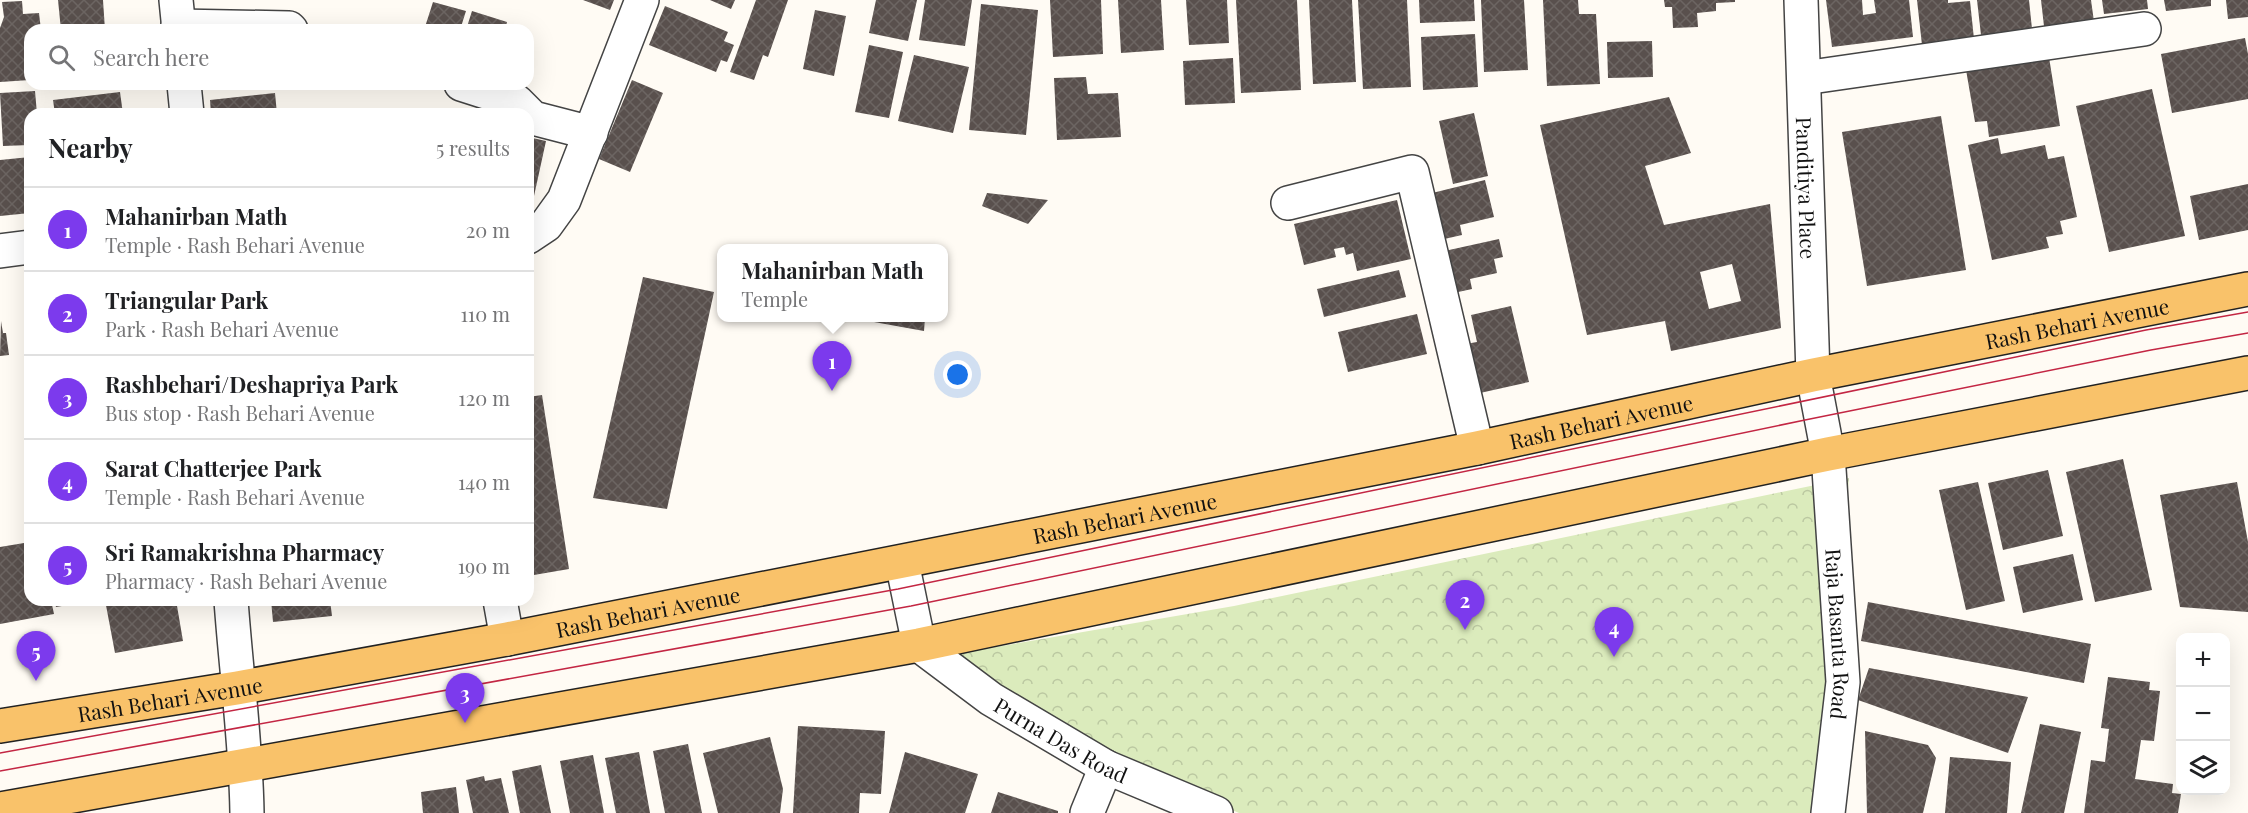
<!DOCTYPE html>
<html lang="en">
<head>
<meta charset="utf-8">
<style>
	body { margin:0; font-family:"Playfair Display",serif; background:#f6f6f6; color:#202124 }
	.controls { position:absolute; right:18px; bottom:18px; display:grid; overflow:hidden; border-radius:12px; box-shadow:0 6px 24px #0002 }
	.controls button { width:54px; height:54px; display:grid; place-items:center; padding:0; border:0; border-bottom:2px solid #e0e0e0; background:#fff; color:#202124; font:30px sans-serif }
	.you { position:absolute; left:958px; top:375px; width:21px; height:21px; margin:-15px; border:4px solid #fff; border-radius:50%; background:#1a73e8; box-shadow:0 0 0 9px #1a73e833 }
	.badge { display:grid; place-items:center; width:39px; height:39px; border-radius:50%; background:#7c3aed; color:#fff; font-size:20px; font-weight:700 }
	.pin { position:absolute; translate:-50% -50px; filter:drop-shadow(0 2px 3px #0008) }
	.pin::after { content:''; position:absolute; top:32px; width:21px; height:18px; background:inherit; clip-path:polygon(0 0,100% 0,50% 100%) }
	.popup { position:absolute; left:717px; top:244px; width:231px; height:78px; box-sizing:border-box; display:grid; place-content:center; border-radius:12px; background:#fff; filter:drop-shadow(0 2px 4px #0005); font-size:20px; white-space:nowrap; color:#757577 }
	.popup b { font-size:22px; color:#202124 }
	.popup::after { content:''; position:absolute; left:50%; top:100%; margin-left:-12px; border:12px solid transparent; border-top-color:#fff }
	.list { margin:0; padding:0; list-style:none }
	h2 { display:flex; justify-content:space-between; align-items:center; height:78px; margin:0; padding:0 24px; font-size:26px }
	h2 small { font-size:20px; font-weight:400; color:#757577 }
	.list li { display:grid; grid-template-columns:39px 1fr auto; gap:18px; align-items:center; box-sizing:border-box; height:84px; padding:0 24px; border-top:2px solid #e0e0e0 }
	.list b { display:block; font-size:22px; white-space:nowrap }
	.list p { margin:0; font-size:20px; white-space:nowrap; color:#757577 }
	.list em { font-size:20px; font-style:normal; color:#757577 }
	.icon { flex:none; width:33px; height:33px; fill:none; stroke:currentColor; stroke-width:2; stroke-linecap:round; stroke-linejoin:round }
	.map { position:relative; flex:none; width:2248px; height:813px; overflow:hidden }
	.search { position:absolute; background:#fff; box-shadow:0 6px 24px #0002; left:24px; top:24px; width:510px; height:66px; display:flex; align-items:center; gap:15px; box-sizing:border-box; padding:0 21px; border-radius:18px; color:#757577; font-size:22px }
	.panel { position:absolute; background:#fff; box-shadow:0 6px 24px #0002; left:24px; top:108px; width:510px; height:498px; border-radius:18px }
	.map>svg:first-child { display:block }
	.park { fill:url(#park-crowns) }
	.building { fill:url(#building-cross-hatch); fill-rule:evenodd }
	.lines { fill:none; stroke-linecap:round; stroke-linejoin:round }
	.minor-casing { stroke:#444; stroke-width:36 }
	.major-casing { stroke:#222; stroke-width:36 }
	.minor { stroke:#fff; stroke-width:33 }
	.major { stroke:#f9c26a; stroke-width:33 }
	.tram { stroke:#c32643; stroke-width:1.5 }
	.labels { text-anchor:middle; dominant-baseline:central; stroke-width:6; stroke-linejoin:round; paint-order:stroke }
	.street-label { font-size:21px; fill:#111; stroke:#fff }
</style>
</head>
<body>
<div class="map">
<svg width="2248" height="813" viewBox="0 0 2248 813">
	<defs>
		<pattern id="park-crowns" width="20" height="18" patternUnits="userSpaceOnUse" patternTransform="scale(1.5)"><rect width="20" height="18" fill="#dbebbc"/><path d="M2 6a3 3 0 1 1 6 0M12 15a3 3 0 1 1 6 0" fill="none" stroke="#bbc8a1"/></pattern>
		<pattern id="building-cross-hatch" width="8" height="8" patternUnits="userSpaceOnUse" patternTransform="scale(1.5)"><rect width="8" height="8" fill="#59504d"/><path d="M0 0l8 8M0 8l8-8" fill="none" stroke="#6c6562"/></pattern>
	</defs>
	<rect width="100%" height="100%" fill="#fffbf4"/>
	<path class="park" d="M1849 478 1819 813H1239L1113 757 987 685 955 654 1234 606Z"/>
	<path class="building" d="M58 0H103L105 30H61Z
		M583 0H614L610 10Z
		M710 0H735L731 9Z
		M756 0H788L768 57 763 55 754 80 730 72Z
		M876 0H917L908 41 869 33Z
		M925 0H972L965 46 919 40Z
		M1050 0H1101L1103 54 1053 57Z
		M1118 0H1161L1164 50 1121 53Z
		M1186 0H1227L1229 43 1189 45Z
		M1236 0H1297L1301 90 1241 93Z
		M1309 0H1352L1356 82 1313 84Z
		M1358 0H1407L1411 87 1363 89Z
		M1419 0H1474L1475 21 1420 23Z
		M1481 0H1524L1528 70 1484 72Z
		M1543 0H1578L1579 14H1596L1600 84 1547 86Z
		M1664 0H1735V2L1716 3V11L1697 13 1698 27 1673 28 1672 7H1665Z
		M1826 0H1862L1863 15 1876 13 1874 0H1909L1913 37 1832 47Z
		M1917 0H1948V3L1970 1 1974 39 1922 45Z
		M1977 0H2029L2032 29 1981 35Z
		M2041 0H2091L2095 29 2045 35Z
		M2102 0H2147L2148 9 2104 14Z
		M2164 0H2211V6L2166 11Z
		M2226 0H2248V17L2228 19Z
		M22 1 23 14 39 13 41 30H30V80L0 82V28L4 17 2 2Z
		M433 2 466 11 460 30H424Z
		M981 4 1038 10 1026 135 969 130Z
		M665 6 728 32 724 41 734 45 727 62 721 60 716 72 649 45Z
		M815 10 846 16 834 76 803 69Z
		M472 11 507 22 505 30H466Z
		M1475 34 1478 87 1423 90 1421 37Z
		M2245 38 2248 54V99L2172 113 2161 54Z
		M1652 41 1653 77 1608 78 1607 42Z
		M869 45 903 52 889 118 855 112Z
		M2048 51 2060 126 1989 137 1987 121 1975 122 1965 64Z
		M914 55 969 67 953 133 898 121Z
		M1233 58 1235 103 1185 105 1183 61Z
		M1086 77 1088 94 1118 93 1121 137 1057 140 1054 78Z
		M632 80 663 93 630 172 599 159Z
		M2152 89 2185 236 2109 252 2076 106Z
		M35 91 37 114H30V145L3 146 0 93Z
		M120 92 123 114H55L53 100Z
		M275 93 277 114H211L210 100Z
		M1669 97 1691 153 1645 166 1664 225 1770 204 1781 328 1671 351 1665 321 1587 335 1540 125ZM1732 264 1741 301 1709 309 1700 272Z
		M1474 113 1488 176 1453 184 1439 121Z
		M1941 116 1966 270 1867 286 1842 132Z
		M528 137 546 141 534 196 528 200Z
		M1998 138 2001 154 2045 145 2048 159 2064 156 2077 217 2060 221 2063 234 2046 237 2049 248 1992 260 1968 145Z
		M30 157V213L0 216V160Z
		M1485 180 1494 217 1460 225 1462 235 1431 242 1420 196Z
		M2248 184V230L2199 240 2190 196Z
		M987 193 1048 200 1028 224 982 206Z
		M1397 200 1411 259 1357 271 1353 253 1346 255 1344 247 1334 249 1336 257 1304 265 1294 224Z
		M1499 239 1503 257 1494 259 1497 273 1470 279 1472 289 1449 294 1440 252Z
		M1399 270 1406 297 1324 317 1317 289Z
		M643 277 714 292 667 509 593 498Z
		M30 281V313H29L24 282Z
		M1511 306 1529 382 1471 395 1460 345 1477 342 1471 315Z
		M1417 314 1427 354 1348 372 1338 332Z
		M874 318H925L924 331 874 322Z
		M1 321 3 333H6L9 355 0 356Z
		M542 395 569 569 528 576V397Z
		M2123 459 2152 590 2095 602 2066 472Z
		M2048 470 2063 536 2003 550 1988 483Z
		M1978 482 2005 601 1966 610 1939 490Z
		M2237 482 2248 542V612L2180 607 2160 495Z
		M30 542V600H51L54 614 0 624V547Z
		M2073 554 2083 600 2023 613 2013 567Z
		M54 600H91V601L56 607Z
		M105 600H176L183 641 115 653Z
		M271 600H330L332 616 273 622Z
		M341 600H389V602L341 606Z
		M1868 602 2091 644 2084 683 1861 641Z
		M1869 668 2028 697 2008 753 1858 700Z
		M2108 677 2150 682 2149 690 2160 691 2154 741 2141 740 2135 779 2173 784 2172 793 2181 794 2178 813H2084L2091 760 2105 762 2109 729 2101 728Z
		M2040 724 2081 732 2064 813H2021Z
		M798 726 885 731 881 794 860 793 859 813H793Z
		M1865 731 1928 745 1936 758 1923 813H1867Z
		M770 737 783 789 780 813H718L703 753Z
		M688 744 702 813H665L653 751Z
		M639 752 650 813H616L605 758Z
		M905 752 978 774 965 813H889Z
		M593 755 604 813H570L560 761Z
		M1950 757 2011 762 2007 813H1945Z
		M541 765 551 813H520L512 771Z
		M484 776 485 781 501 778 509 813H473L466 780Z
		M456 787 459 813H423L421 792Z
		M998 792 1058 811V813H991Z"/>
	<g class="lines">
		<defs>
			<g id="minor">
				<path d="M176 0 179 30"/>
				<path id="s1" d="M1801 0 1813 375 1828 454 1843 682 1828 813"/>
				<path d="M178 26 289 28 291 30"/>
				<path d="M1804 78 2144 29"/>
				<path d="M184 84 187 114"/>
				<path d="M461 84 517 102 533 118 591 133"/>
				<path d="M1288 203 1412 172 1477 448"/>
				<path d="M528 237 546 225 564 200 642 0"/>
				<path d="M0 251 30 247"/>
				<path id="s2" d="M902 562 919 645 991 699 1106 767 1216 813"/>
				<path d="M231 600C236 671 246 742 247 813"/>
				<path d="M500 600 507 639"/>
				<path d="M1087 813 1106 767"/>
			</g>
			<g id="major">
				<path id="s3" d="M0 726 237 688 507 639 1477 448 1813 375 2248 289"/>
				<path d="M0 809 919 645 1828 454 2248 373"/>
			</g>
		</defs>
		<use href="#minor" class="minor-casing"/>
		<use href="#major" class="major-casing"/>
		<use href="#minor" class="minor"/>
		<use href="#major" class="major"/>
		<path class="tram" d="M0 753 898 589 2146 330 2248 312
			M0 771 911 606 1805 420 2151 350 2248 333"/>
	</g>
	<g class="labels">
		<g class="street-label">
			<text stroke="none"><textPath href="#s1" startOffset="188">Panditiya Place</textPath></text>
			<text stroke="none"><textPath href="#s3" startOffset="2116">Rash Behari Avenue</textPath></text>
			<text stroke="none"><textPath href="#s3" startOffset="1630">Rash Behari Avenue</textPath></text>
			<text stroke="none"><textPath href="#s3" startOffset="1144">Rash Behari Avenue</textPath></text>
			<text stroke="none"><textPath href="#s3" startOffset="658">Rash Behari Avenue</textPath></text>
			<text stroke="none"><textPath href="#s1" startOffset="636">Raja Basanta Road</textPath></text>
			<text stroke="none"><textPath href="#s3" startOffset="172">Rash Behari Avenue</textPath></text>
			<text stroke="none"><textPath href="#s2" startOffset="256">Purna Das Road</textPath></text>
		</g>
	</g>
</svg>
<div class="controls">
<button>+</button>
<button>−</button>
<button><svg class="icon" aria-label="layers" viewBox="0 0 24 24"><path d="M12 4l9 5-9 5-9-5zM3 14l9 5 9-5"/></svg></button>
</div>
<div class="you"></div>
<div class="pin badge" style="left:832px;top:391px">1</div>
<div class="popup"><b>Mahanirban Math</b>Temple</div>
<div class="pin badge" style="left:1465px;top:630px">2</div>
<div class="pin badge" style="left:465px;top:723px">3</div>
<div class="pin badge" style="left:1614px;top:657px">4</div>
<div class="pin badge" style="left:36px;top:681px">5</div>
<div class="search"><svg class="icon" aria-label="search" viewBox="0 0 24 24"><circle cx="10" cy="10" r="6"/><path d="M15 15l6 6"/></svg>Search here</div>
<section class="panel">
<h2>Nearby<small>5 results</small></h2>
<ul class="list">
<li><span class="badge">1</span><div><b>Mahanirban Math</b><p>Temple · Rash Behari Avenue</p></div><em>20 m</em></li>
<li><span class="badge">2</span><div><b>Triangular Park</b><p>Park · Rash Behari Avenue</p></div><em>110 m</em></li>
<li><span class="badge">3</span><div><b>Rashbehari/Deshapriya Park</b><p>Bus stop · Rash Behari Avenue</p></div><em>120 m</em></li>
<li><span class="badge">4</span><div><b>Sarat Chatterjee Park</b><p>Temple · Rash Behari Avenue</p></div><em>140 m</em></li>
<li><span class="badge">5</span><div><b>Sri Ramakrishna Pharmacy</b><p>Pharmacy · Rash Behari Avenue</p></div><em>190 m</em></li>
</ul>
</section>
</div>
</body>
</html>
